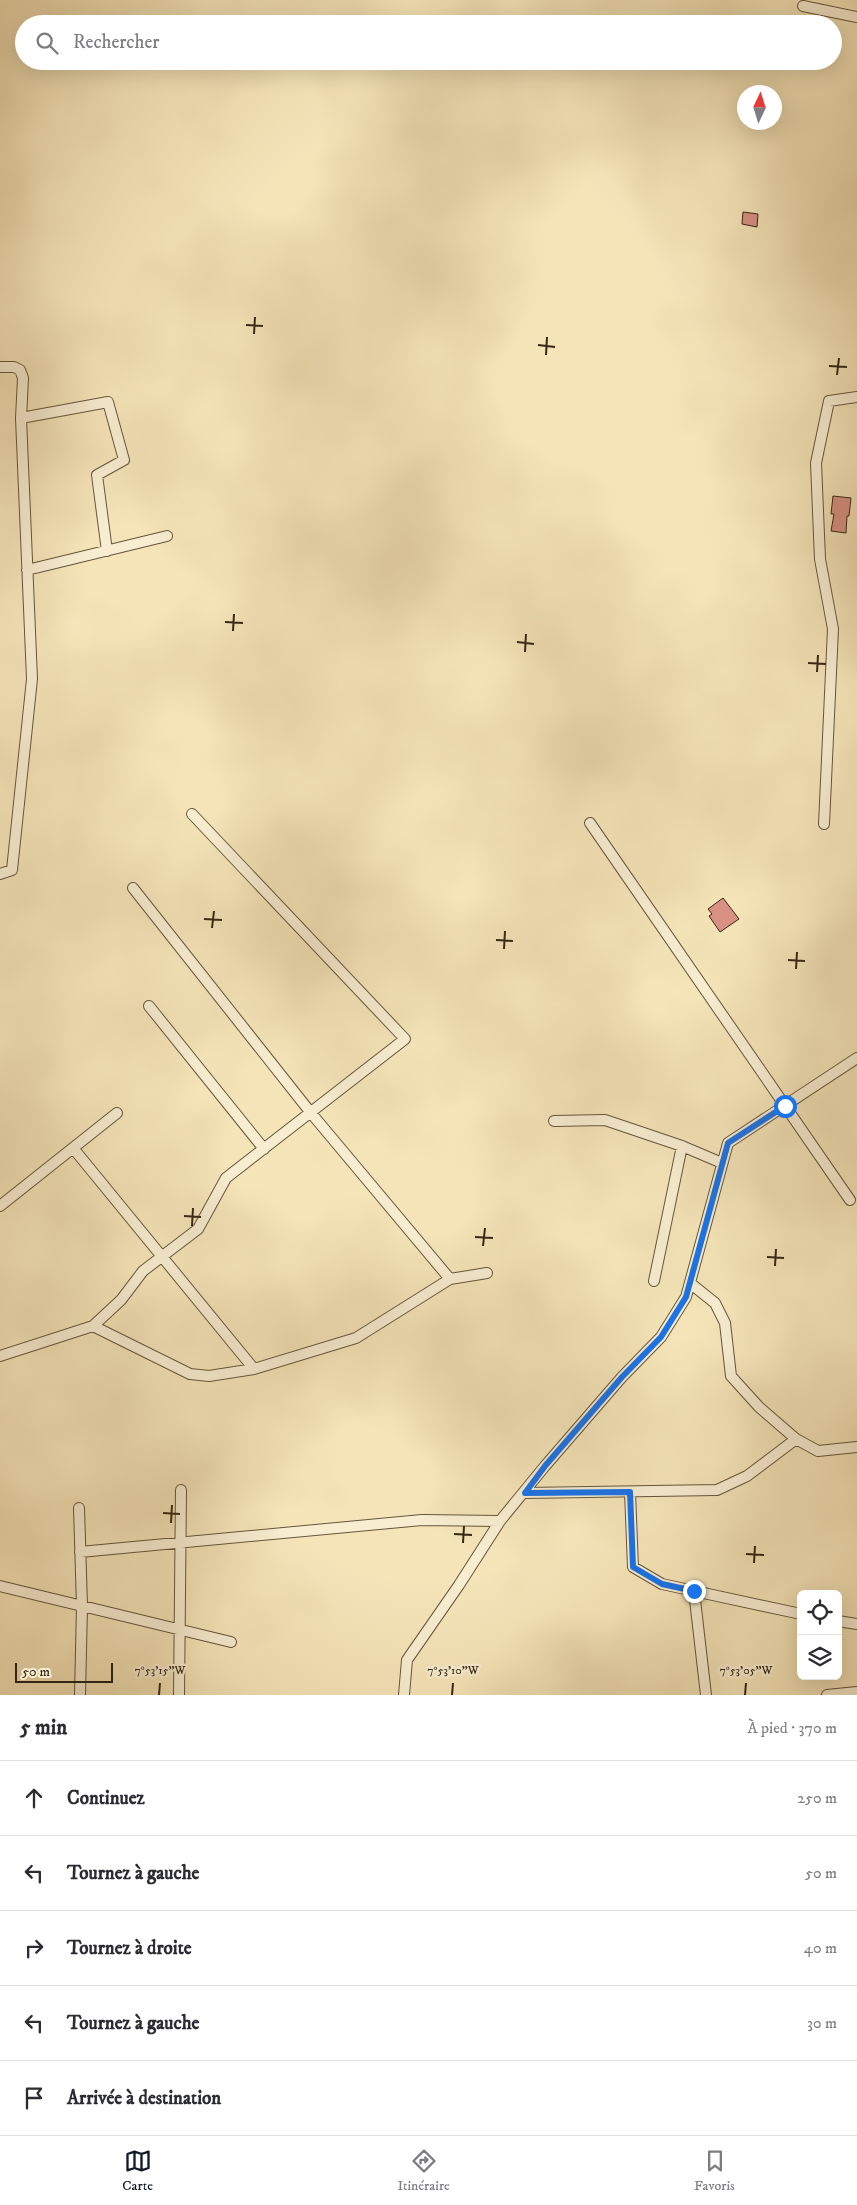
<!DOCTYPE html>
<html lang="fr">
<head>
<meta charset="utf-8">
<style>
	body { margin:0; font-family:"IM FELL DW Pica",serif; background:#f7f7f7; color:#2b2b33 }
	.controls { position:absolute; right:15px; bottom:15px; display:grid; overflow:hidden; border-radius:8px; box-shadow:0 5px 20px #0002 }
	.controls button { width:45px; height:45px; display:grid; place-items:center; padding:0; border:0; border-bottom:1px solid #e1e1e2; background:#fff; color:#2b2b33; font:25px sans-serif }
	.compass { position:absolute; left:737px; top:85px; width:45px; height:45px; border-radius:50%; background:#fff; box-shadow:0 5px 20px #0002; rotate:4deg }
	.scale { position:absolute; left:15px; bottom:12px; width:98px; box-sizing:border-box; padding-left:5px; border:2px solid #352613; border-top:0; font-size:14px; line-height:18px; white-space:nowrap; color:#352613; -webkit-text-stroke:4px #f8edd1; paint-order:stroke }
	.stop { position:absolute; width:15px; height:15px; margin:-11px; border:4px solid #1a73e8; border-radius:50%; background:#fff }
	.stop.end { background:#1a73e8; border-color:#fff; box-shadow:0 1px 5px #0008 }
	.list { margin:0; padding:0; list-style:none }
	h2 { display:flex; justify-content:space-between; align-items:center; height:65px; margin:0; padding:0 20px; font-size:21px }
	h2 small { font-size:16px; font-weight:400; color:#7c7c81 }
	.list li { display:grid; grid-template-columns:32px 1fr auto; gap:15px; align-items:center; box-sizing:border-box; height:75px; padding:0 20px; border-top:1px solid #e1e1e2 }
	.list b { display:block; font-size:19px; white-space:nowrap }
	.list em { font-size:16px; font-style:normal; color:#7c7c81 }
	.icon { flex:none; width:28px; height:28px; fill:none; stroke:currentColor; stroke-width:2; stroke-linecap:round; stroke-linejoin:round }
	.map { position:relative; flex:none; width:857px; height:1695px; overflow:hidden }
	.search { position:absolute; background:#fff; box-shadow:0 5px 20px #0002; left:15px; right:15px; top:15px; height:55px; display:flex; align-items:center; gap:12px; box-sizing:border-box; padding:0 18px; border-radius:28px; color:#7c7c81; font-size:19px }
	.sheet { height:440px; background:#fff }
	nav { display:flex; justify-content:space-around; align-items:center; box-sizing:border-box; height:70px; border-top:1px solid #e1e1e2; background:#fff; font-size:14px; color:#7c7c81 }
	nav a { display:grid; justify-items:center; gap:2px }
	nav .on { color:#111827 }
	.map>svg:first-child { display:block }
	.building { fill:#d99184; stroke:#352613 }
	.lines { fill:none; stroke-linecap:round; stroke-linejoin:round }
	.street-casing { stroke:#65563c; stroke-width:12 }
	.street { stroke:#f8edd1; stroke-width:10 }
	.route { stroke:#1a73e8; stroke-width:6 }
	.ticks { fill:none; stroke:#352613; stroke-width:2 }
	.ticks-label { font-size:12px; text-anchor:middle; fill:#352613; stroke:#f8edd1; stroke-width:4.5; stroke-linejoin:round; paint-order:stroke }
</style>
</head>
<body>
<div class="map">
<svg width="857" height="1695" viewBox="0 0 857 1695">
	<rect width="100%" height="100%" fill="#f4e4b8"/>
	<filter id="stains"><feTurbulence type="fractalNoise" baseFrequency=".004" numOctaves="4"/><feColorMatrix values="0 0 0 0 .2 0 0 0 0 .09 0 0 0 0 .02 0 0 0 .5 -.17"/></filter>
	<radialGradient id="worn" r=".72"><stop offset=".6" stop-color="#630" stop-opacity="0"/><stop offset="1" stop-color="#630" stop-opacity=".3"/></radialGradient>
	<path class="building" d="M743 212 758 214 757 227 742 224Z
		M833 496 851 498 849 516H847L846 533 831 531 834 514H831Z
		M723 898 739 919 720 932 709 916 712 914 708 909Z"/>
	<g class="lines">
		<defs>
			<path id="street" d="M803 6 857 17
				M0 367H14L20 370 23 378 21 418 32 679 12 870 0 874
				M21 418 108 402 124 460 97 475 107 551
				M27 570 167 536
				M590 823 850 1200
				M824 824 833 629 820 559 816 463 829 401 857 397
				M133 888 311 1113 450 1279
				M149 1006 264 1149
				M554 1121 605 1120 682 1146 722 1163
				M73 1148 254 1369
				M0 1206 117 1113
				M654 1281 682 1146
				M690 1283 715 1303 725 1323 731 1376 759 1407 796 1439 818 1451 857 1447
				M93 1326 190 1374 209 1376 254 1369 356 1338 450 1279 487 1273
				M0 1356 93 1326 121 1300 143 1271 198 1229 226 1178 405 1039 192 814
				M630 1492 633 1567 662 1584 801 1614
				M525 1493 717 1490 747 1476 796 1439
				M79 1508 82 1606 80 1695
				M80 1552 422 1520 500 1521
				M0 1586 231 1642
				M694 1591 706 1695
				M838 1621 857 1624
				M179 1695 181 1490
				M404 1695 407 1660 459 1585 500 1521 545 1466 622 1377 661 1337 686 1297 728 1143 857 1058
				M827 1695 857 1692"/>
		</defs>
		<use href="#street" class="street-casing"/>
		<use href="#street" class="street"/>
	</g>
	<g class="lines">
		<path class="route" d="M694 1591 662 1584 633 1567 630 1492 525 1493 545 1466 622 1377 661 1337 686 1297 728 1143 785 1106"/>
	</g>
	<path class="ticks" d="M246 325 263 326M254 334 255 317M538 345 555 347M546 355 547 337M829 366 847 367M837 375 839 358M225 622 243 623M233 631 234 614M517 642 534 644M525 652 526 634M808 663 826 664M817 672 818 655M204 919 222 920M212 928 214 911M496 940 513 941M504 949 505 931M788 960 805 961M796 969 797 952M184 1216 201 1217M192 1226 193 1208M475 1237 493 1238M483 1246 485 1228M767 1257 784 1258M775 1266 776 1249M163 1513 180 1514M171 1523 172 1505M454 1534 472 1535M463 1543 464 1526M746 1554 764 1555M754 1563 755 1546M159 1695 160 1683M452 1695 453 1683M745 1695 746 1683"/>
	<g class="ticks-label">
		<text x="160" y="1674">7°53'15"W</text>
		<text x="453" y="1674">7°53'10"W</text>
		<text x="746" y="1674">7°53'05"W</text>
	</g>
	<rect width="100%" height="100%" filter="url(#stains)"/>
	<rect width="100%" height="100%" fill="url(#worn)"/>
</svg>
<div class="controls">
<button><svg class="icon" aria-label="locate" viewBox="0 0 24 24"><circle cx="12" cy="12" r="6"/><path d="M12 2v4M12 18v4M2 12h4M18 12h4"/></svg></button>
<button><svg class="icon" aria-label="layers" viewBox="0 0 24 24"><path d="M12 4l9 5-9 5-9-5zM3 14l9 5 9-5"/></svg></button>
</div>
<svg class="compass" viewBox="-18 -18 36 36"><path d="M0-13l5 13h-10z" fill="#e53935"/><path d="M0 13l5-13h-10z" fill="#7c7c81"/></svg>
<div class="scale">50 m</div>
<div class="stop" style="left:785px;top:1106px"></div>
<div class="stop end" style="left:694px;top:1591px"></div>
<div class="search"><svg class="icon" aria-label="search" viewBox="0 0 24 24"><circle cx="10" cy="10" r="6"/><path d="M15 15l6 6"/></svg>Rechercher</div>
</div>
<section class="sheet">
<h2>5 min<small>À pied · 370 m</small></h2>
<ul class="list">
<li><svg class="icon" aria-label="ahead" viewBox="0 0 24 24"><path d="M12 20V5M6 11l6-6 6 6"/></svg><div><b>Continuez</b></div><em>250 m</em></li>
<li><svg class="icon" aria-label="left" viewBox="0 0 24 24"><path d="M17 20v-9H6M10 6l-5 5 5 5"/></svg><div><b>Tournez à gauche</b></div><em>50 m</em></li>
<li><svg class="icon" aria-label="right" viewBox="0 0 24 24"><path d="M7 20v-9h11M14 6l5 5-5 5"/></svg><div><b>Tournez à droite</b></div><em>40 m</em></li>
<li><svg class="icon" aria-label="left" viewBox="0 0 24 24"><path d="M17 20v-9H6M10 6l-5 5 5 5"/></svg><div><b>Tournez à gauche</b></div><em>30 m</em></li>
<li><svg class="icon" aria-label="arrive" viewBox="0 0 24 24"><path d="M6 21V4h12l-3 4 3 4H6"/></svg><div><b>Arrivée à destination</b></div></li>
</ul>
</section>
<nav>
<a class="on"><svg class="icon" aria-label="map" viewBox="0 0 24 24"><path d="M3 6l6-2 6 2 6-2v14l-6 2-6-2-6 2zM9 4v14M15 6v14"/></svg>Carte</a>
<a><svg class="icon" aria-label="directions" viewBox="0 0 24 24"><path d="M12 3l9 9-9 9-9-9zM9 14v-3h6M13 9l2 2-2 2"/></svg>Itinéraire</a>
<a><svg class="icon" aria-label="saved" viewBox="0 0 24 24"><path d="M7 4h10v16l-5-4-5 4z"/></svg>Favoris</a>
</nav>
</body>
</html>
